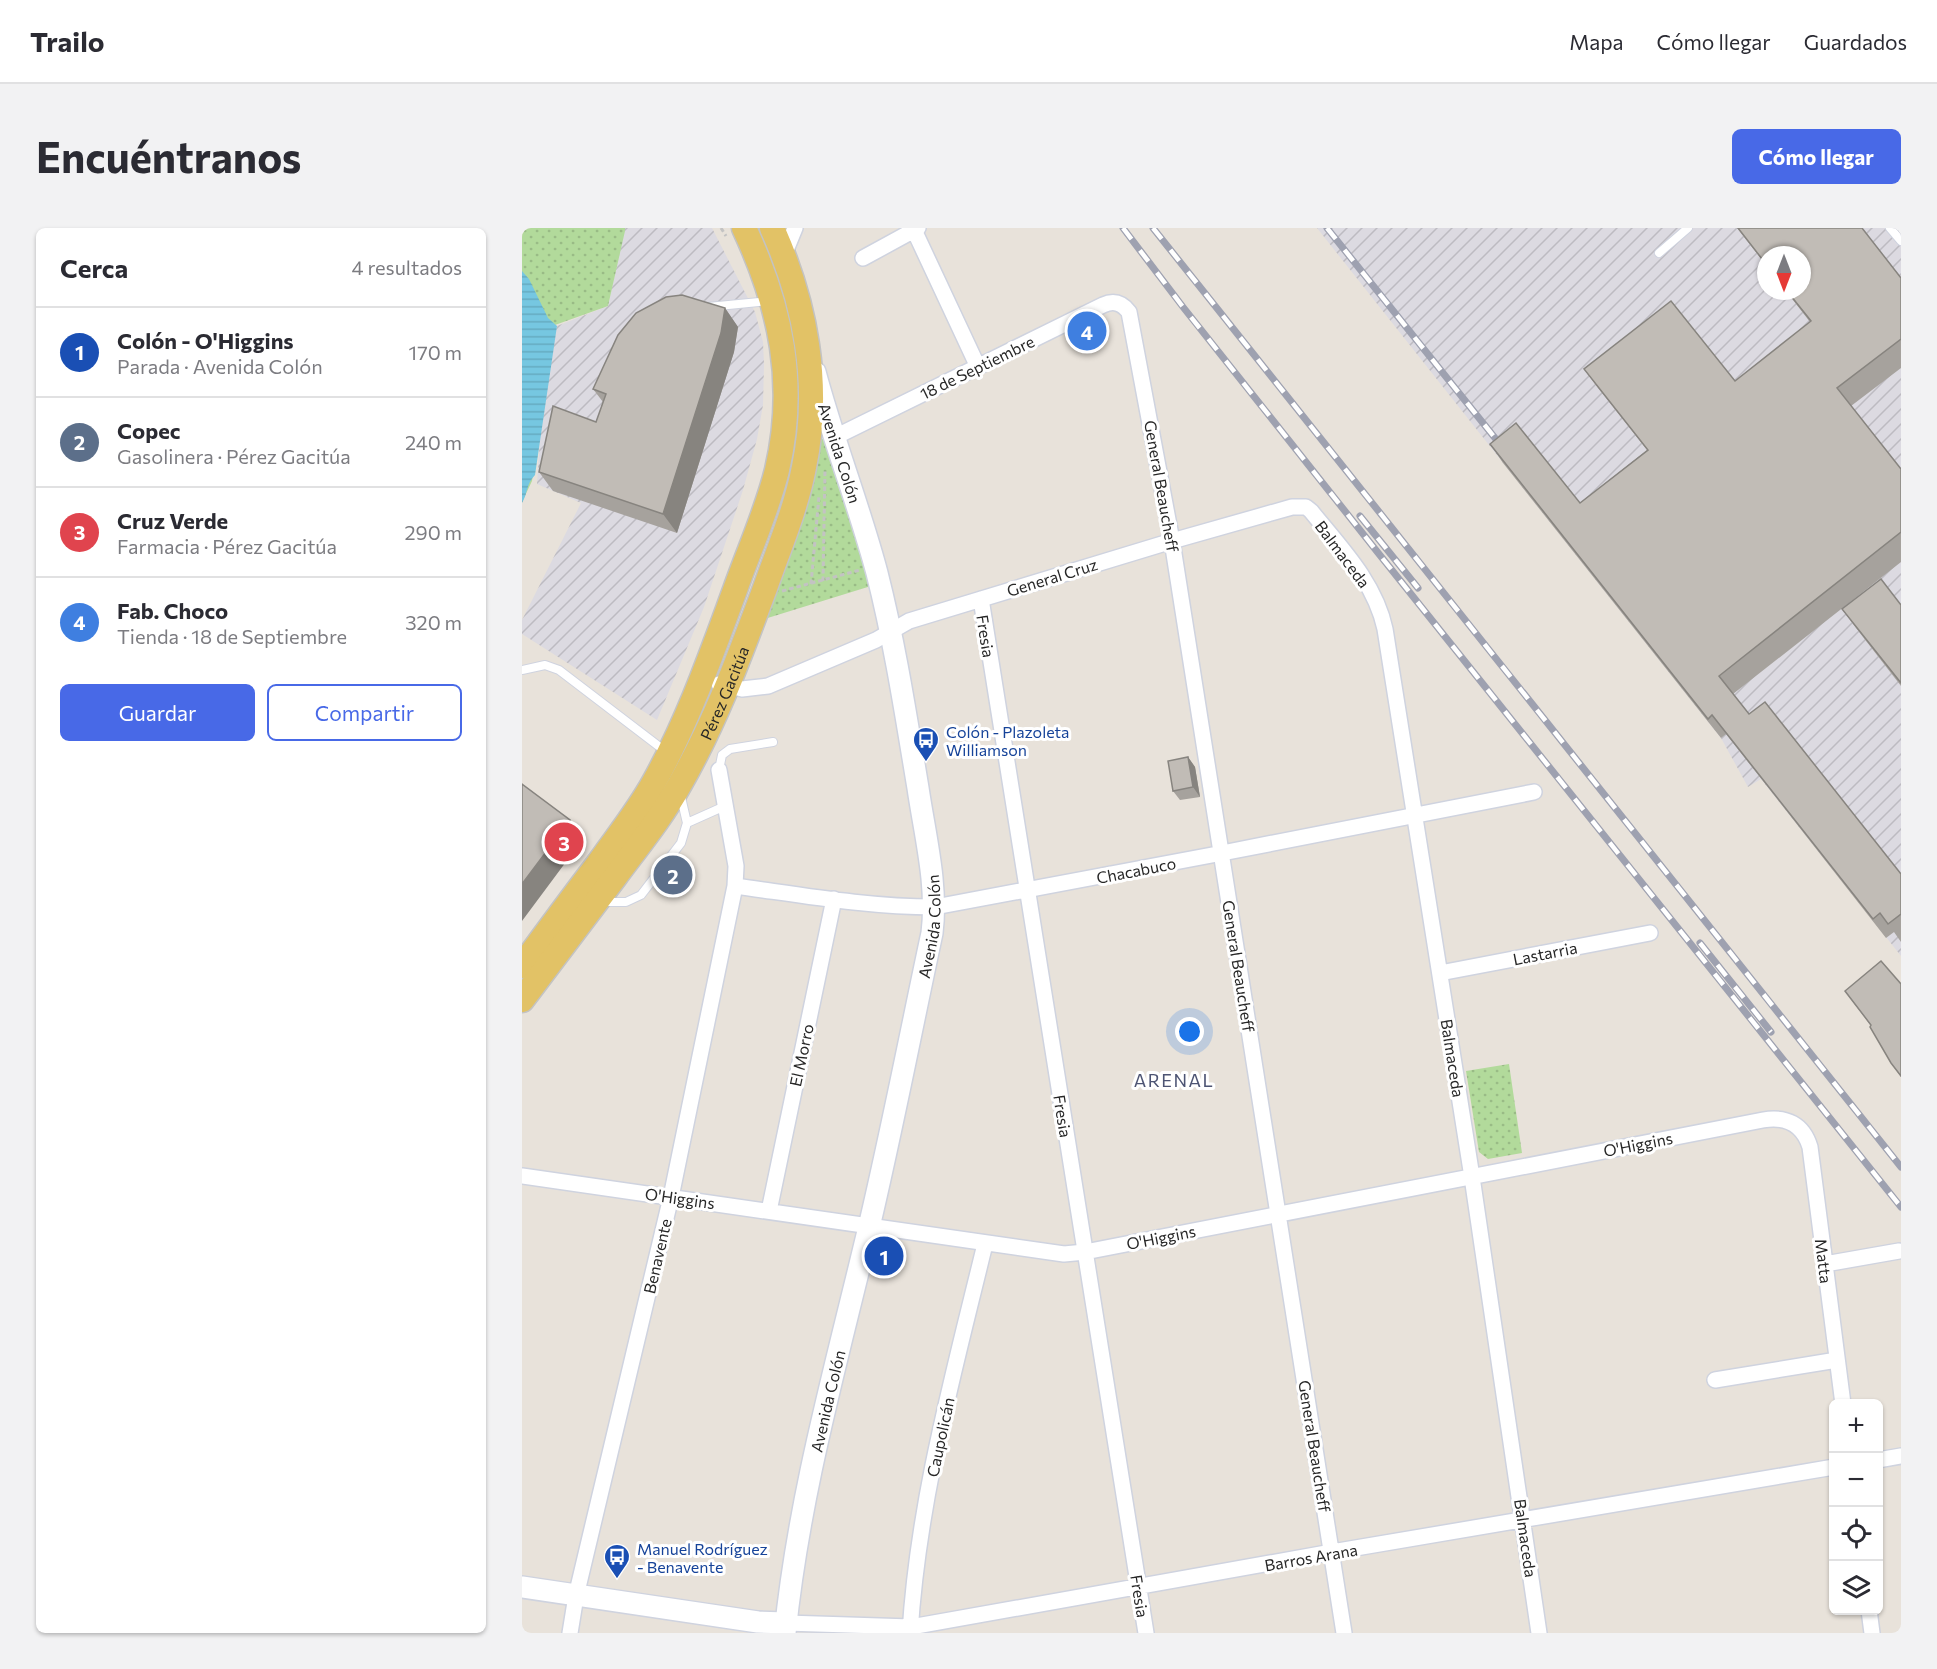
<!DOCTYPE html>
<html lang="es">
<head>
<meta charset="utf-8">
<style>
	body { margin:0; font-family:Commissioner,sans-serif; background:#f2f2f3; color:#2b2b33 }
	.controls { position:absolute; right:18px; bottom:18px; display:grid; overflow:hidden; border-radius:9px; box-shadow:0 2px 4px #0004 }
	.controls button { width:54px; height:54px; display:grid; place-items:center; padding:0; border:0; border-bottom:2px solid #e1e1e2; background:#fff; color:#2b2b33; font:30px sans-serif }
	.compass { position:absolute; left:1235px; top:18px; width:54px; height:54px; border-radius:50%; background:#fff; box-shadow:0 2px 4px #0004; rotate:180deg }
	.you { position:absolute; left:668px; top:804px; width:21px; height:21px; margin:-15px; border:4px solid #fff; border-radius:50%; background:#1a73e8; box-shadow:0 0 0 9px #1a73e833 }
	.badge { display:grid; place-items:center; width:39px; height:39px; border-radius:50%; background:#4869e7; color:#fff; font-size:20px; font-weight:700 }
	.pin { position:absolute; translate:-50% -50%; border:3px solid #fff; box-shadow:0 2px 6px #0006 }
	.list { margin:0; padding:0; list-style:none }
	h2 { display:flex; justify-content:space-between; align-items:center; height:78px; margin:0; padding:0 24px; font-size:26px }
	h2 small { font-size:20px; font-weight:400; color:#7c7c81 }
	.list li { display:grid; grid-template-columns:39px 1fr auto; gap:18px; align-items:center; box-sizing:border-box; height:90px; padding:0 24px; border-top:2px solid #e1e1e2 }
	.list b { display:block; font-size:22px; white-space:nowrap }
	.list p { margin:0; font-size:20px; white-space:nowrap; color:#7c7c81 }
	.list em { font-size:20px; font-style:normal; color:#7c7c81 }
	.actions { display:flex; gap:12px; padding:18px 24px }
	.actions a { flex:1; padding:14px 0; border:2px solid #4869e7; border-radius:9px; text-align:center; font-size:21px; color:#4869e7 }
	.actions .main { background:#4869e7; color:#fff }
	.icon { flex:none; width:33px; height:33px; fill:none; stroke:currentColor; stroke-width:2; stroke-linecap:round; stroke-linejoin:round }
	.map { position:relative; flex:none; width:1379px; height:1405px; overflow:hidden; border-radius:9px }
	header { display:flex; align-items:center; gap:36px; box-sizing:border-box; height:84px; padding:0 30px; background:#fff; border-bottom:2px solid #e1e1e2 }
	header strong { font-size:28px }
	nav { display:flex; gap:33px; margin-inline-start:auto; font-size:21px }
	.intro { display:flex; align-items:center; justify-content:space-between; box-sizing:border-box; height:144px; padding:0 36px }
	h1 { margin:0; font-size:42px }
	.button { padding:15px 27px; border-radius:9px; background:#4869e7; color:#fff; font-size:21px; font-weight:700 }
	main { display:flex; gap:36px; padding:0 36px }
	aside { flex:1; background:#fff; border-radius:9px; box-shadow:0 2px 4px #0004 }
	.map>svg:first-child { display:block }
	.industrial { fill:url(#industrial-furrows); fill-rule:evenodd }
	.green { fill:url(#green-dots) }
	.water { fill:url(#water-rules) }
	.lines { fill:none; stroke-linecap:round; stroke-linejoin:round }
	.lane-casing { stroke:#cfd3df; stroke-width:10 }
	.street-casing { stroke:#cfd3df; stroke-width:18 }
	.secondary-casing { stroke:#cfd3df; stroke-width:24 }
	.primary-casing { stroke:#c3c3c3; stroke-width:27 }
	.path { stroke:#c3c3c3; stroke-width:3; stroke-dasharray:4.5 3; stroke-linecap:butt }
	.lane { stroke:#fff; stroke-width:8 }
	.street { stroke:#fff; stroke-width:15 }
	.secondary { stroke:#fff; stroke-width:21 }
	.primary { stroke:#e2c266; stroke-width:24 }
	.rail-casing { stroke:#9ea1b0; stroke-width:7 }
	.rail { stroke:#fff; stroke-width:4.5; stroke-dasharray:14; stroke-linecap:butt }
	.wall { fill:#a6a29d }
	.shaded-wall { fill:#87847f }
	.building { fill:#c1bcb6; stroke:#87847f; stroke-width:1.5 }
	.labels { text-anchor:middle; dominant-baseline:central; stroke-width:6; stroke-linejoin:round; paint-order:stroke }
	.street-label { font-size:16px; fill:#272727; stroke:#fff }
	.transit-label { font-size:16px; fill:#164399; stroke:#fff; text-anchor:start }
	.neighbourhood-label { font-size:18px; letter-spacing:1.5px; fill:#4d5473; stroke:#fff }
</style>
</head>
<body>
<header>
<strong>Trailo</strong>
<nav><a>Mapa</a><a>Cómo llegar</a><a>Guardados</a></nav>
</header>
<div class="intro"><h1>Encuéntranos</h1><a class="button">Cómo llegar</a></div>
<main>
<aside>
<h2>Cerca<small>4 resultados</small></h2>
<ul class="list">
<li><span class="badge" style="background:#1a4fb4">1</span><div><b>Colón - O'Higgins</b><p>Parada · Avenida Colón</p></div><em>170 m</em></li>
<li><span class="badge" style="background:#5c6f8a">2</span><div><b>Copec</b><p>Gasolinera · Pérez Gacitúa</p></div><em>240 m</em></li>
<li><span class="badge" style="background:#e0444e">3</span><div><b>Cruz Verde</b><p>Farmacia · Pérez Gacitúa</p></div><em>290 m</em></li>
<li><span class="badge" style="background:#3f7fe0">4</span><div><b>Fab. Choco</b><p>Tienda · 18 de Septiembre</p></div><em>320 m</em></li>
</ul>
<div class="actions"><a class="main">Guardar</a><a>Compartir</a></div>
</aside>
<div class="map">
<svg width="1379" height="1405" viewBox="0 0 1379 1405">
	<defs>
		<pattern id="industrial-furrows" width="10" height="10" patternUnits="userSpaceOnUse" patternTransform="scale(1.5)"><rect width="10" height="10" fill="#dcdae1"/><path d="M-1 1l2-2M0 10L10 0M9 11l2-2" fill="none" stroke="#bdbbc1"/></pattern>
		<pattern id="green-dots" width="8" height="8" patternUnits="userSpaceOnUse" patternTransform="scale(1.5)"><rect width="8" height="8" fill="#b2da9b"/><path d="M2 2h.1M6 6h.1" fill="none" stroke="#99bb86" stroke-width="1.8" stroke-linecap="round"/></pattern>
		<pattern id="water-rules" width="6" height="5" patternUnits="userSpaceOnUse" patternTransform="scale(1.5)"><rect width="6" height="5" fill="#76c7e1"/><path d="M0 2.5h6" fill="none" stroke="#66abc1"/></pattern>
	</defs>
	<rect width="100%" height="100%" fill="#e8e2da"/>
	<path class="industrial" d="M103 0H190L233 84 241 114 242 136 241 177 235 211 221 262 182 379 135 492 0 406V392L59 275 15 256 20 177 35 98 86 78Z
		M795 0H1379V728L1239 551 1226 559 1199 510ZM1244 27H1280V63H1244Z"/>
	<path class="green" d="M0 0H103V3L86 78 33 97 10 253 0 274Z
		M296 211H304L333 296 349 358 239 392Z
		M987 836 1000 925 966 931 957 924 944 843Z"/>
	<path class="water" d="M0 43 7 51 26 90 35 98 13 247C4 256 6 265 0 275Z"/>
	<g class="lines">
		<defs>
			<path id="lane" d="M1368 0 1379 13
				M1137 25 1166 0
				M186 79 246 73
				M0 442 23 437 37 442 143 523
				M197 542 200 527 208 521 251 514
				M165 595 203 578
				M80 674H104L119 667 159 615 165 595 158 565"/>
			<path id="street" d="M392 2 456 139
				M262 27 273 0
				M341 30 396 0
				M313 209 581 77C592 72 600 75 607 84L650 313 822 1405
				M459 371 624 1405
				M197 456 220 461 246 458 354 412 387 393 650 313 770 279H784L789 283C818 319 853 354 863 401L950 949 1017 1405
				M213 658C279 667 346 679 413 679L690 627 1012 564
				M918 745 1128 705
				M0 948 542 1026 563 1024 1241 892C1264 888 1281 896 1288 919L1321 1176
				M247 983 312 671
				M1303 1036 1377 1023
				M1193 1152 1315 1132
				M1356 1232 1379 1228
				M1347 1382 1350 1405
				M264 1395 389 1399 810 1324 1312 1239
				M48 1405 54 1368 149 969 213 658 214 638 197 542
				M388 1405C396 1273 432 1144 463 1016"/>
			<g id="secondary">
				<path d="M0 1359 236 1394 264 1395"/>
				<path id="s1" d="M263 1405C277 1266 315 1134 347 999 370 902 389 803 410 705 416 657 403 608 396 560 384 488 373 416 355 345 337 277 311 212 293 144"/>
			</g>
			<g id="primary">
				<path d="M0 738C25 704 50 670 76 636 95 609 116 583 132 554 166 493 189 427 213 362 227 322 245 283 255 242 275 156 259 79 222 0"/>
				<path id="s2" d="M0 772C31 731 62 690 93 649 116 618 140 589 158 556 194 493 218 427 243 360 257 320 274 281 282 239 299 158 284 75 250 0"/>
			</g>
		</defs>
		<use href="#lane" class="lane-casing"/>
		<use href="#street" class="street-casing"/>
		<use href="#secondary" class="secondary-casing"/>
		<use href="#primary" class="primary-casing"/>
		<path class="path" d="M199 0 204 8
			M301 353 303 241
			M289 356 297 268
			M260 363 338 342"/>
		<use href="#lane" class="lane"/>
		<use href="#street" class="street"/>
		<use href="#secondary" class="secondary"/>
		<use href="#primary" class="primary"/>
		<defs>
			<path id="rail" d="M601 0 661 79 857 326 1379 979
				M631 0 1379 939
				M805 0 985 225
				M838 288 896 360
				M1178 715 1249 804"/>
		</defs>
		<use href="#rail" class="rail-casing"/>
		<use href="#rail" class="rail"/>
	</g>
	<path class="wall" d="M1215 0H1340L1379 50V140L1329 178 1379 241V334L1211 466 1227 486 1379 646V714L1372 704 1364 710 1204 506 1199 510 981 235 968 216 1058 275 1125 222 1076 160 1062 141 1213 153 1288 94 1264 63H1280L1244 27V37Z
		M203 80 216 99 212 124 155 305 31 263 17 244 74 194 81 174 71 161Z
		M1379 377V458L1334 400 1320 381Z
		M666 529 673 539 678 569 658 572 651 563Z
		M1379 756V849L1369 835 1349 798 1323 763Z"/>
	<path class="shaded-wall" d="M203 80 216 99 212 124 155 305 141 286Z
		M666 529 673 539 678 569 671 559Z
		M48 592 61 611 0 693V656Z"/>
	<path class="building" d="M1216 0H1340L1379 50V111L1315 160 1379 241V304L1197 448 1227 486 1243 474 1379 646V686L1366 696 1358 685 1351 691 1190 487 1186 491 968 216 994 195 1058 275 1126 222 1062 141 1149 73 1213 153 1289 93 1265 63H1280V27H1244V36Z
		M160 67 203 80 199 105 141 286 17 244 31 178 74 194 84 166 71 161 96 107 114 85 144 69Z
		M1359 351 1379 377V455L1320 381Z
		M666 529 671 559 651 563 646 533Z
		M0 556 48 592 0 656Z
		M1359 733 1379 756V848L1369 835 1348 799 1349 797 1323 763Z"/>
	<defs>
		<symbol id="bus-pin" viewBox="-11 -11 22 30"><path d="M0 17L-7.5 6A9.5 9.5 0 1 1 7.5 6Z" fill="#1a4fb4" stroke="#fff"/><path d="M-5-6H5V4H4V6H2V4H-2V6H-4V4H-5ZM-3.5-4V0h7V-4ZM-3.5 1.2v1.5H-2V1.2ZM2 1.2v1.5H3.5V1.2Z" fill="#fff"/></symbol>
	</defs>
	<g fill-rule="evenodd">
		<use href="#bus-pin" x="389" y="497" width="30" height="40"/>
		<use href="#bus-pin" x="80" y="1314" width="30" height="40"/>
	</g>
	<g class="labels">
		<g class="street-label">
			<text transform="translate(455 139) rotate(-26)">18 de Septiembre</text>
			<text transform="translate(318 225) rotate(72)">Avenida Colón</text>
			<text transform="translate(640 258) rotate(80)">General Beaucheff</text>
			<text transform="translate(821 326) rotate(53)">Balmaceda</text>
			<text transform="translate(530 349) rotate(-17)">General Cruz</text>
			<text transform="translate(464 408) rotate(81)">Fresia</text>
			<text stroke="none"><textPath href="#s2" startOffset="369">Pérez Gacitúa</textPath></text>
			<text transform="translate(614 642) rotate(-11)">Chacabuco</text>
			<text stroke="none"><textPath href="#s1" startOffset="722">Avenida Colón</textPath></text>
			<text transform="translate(1023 725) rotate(-11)">Lastarria</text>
			<text transform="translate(717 738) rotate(81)">General Beaucheff</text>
			<text transform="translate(279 827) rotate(-78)">El Morro</text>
			<text transform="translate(931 830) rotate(81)">Balmaceda</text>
			<text transform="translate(541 888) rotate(81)">Fresia</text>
			<text transform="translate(1116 916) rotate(-11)">O'Higgins</text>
			<text transform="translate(158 970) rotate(8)">O'Higgins</text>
			<text transform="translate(639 1009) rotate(-11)">O'Higgins</text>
			<text transform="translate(135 1028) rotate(-77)">Benavente</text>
			<text transform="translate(1302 1033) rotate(83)">Matta</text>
			<text stroke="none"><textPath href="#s1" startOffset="236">Avenida Colón</textPath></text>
			<text transform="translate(418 1209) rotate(-78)">Caupolicán</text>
			<text transform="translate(793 1218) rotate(81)">General Beaucheff</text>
			<text transform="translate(1004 1310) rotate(82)">Balmaceda</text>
			<text transform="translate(789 1329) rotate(-10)">Barros Arana</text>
			<text transform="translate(618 1368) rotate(81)">Fresia</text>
		</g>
		<g class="transit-label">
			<text x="424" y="503">Colón - Plazoleta<tspan x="424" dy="18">Williamson</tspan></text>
			<text x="115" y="1320">Manuel Rodríguez<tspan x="115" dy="18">- Benavente</tspan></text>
		</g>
		<g class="neighbourhood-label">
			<text x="652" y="852">ARENAL</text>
		</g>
	</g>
</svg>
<div class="controls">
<button>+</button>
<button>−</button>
<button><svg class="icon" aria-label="locate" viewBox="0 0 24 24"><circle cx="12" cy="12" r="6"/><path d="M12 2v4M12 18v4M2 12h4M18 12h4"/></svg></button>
<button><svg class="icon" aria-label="layers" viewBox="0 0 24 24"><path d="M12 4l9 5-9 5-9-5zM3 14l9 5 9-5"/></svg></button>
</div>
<svg class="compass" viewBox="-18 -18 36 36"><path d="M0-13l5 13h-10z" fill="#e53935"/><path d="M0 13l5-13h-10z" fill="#7c7c81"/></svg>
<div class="you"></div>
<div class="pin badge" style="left:362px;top:1028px;background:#1a4fb4">1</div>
<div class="pin badge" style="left:151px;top:647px;background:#5c6f8a">2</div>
<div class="pin badge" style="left:42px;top:614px;background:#e0444e">3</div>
<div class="pin badge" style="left:565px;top:103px;background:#3f7fe0">4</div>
</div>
</main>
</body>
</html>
